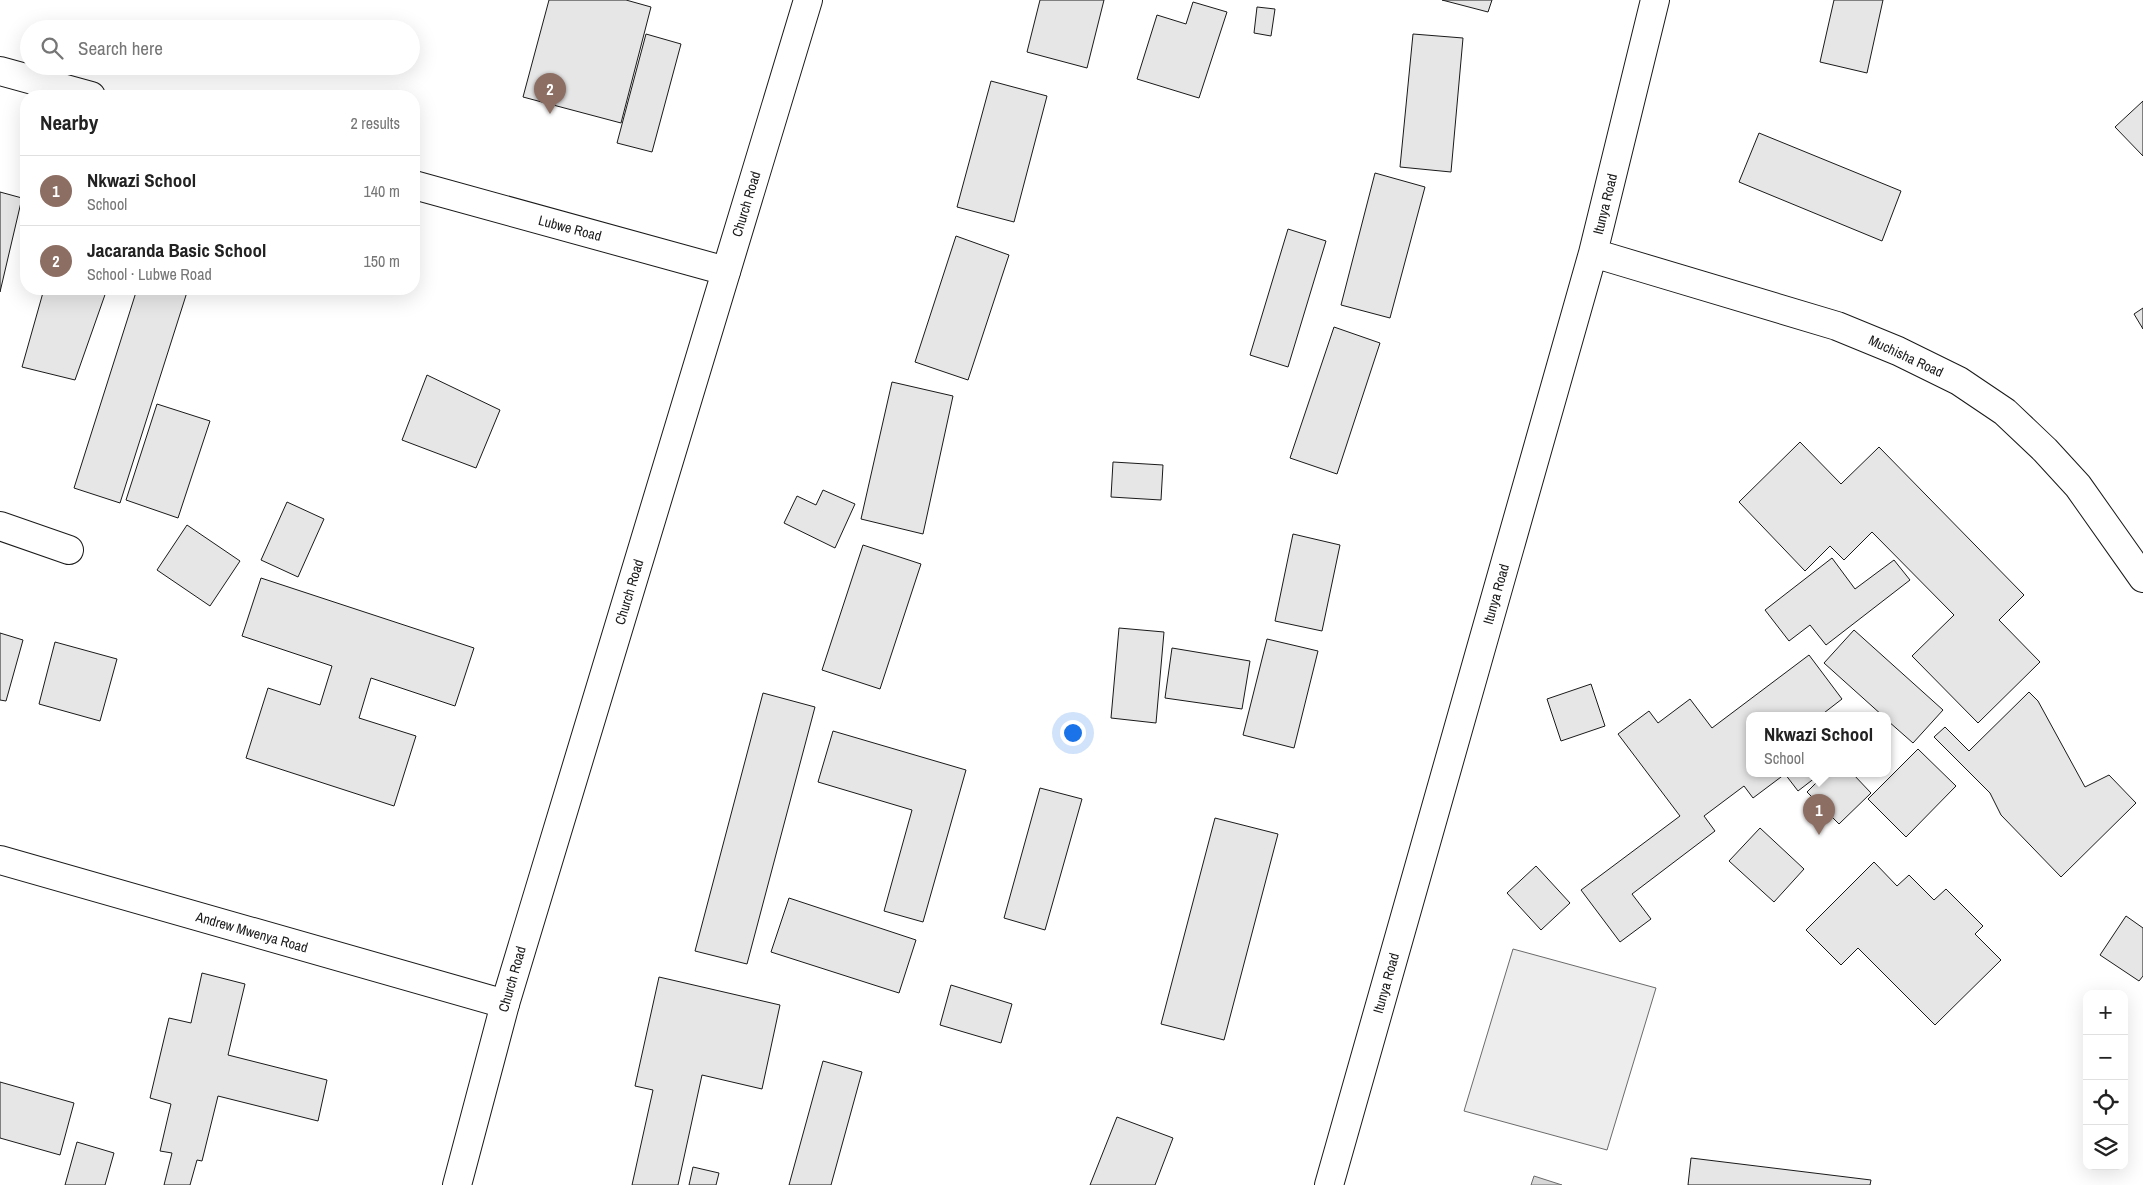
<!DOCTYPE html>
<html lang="en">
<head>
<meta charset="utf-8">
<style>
	body { margin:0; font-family:"Archivo Narrow",sans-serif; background:#f6f6f6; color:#222 }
	.controls { position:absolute; right:15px; bottom:15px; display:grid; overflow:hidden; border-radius:10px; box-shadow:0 5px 20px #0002 }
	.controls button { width:45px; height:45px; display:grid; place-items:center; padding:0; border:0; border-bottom:1px solid #e0e0e0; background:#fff; color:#222; font:25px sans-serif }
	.you { position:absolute; left:1072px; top:732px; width:18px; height:18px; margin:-12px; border:4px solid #fff; border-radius:50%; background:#1a73e8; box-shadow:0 0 0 8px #1a73e833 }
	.badge { display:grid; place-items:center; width:32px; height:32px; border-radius:50%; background:#c62828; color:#fff; font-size:16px; font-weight:700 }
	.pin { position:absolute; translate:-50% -41px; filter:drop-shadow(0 1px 2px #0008) }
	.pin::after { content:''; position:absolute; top:26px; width:18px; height:15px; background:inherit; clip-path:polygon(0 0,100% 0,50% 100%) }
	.popup { position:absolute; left:1746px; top:712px; width:145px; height:65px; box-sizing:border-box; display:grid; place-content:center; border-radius:10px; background:#fff; filter:drop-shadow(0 1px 4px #0005); font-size:16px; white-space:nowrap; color:#767676 }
	.popup b { font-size:19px; color:#222 }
	.popup::after { content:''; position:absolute; left:50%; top:100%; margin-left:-10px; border:10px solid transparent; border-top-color:#fff }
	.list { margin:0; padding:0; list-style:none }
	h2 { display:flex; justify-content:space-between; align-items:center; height:65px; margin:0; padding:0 20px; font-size:21px }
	h2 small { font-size:16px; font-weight:400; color:#767676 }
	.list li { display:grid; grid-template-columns:32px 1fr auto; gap:15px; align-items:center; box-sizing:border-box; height:70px; padding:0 20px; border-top:1px solid #e0e0e0 }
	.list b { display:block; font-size:19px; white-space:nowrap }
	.list p { margin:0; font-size:16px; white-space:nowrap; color:#767676 }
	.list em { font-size:16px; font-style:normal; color:#767676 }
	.icon { flex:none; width:28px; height:28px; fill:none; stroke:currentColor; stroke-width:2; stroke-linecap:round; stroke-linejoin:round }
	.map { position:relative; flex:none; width:2143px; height:1185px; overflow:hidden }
	.search { position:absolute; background:#fff; box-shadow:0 5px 20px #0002; left:20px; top:20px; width:400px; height:55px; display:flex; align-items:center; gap:12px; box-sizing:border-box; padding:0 18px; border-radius:28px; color:#767676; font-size:19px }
	.panel { position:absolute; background:#fff; box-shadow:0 5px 20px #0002; left:20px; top:90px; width:400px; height:205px; border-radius:20px }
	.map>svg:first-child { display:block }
	.built { fill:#ededed; stroke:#6a6a6a }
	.water { fill:#d7d7d7; stroke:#6a6a6a }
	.building { fill:#e6e6e6; stroke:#1a1a1a }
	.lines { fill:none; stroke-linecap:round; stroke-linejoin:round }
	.minor-casing { stroke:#1a1a1a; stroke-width:30 }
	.major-casing { stroke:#1a1a1a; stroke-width:30 }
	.minor { stroke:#fff; stroke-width:28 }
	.major { stroke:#fff; stroke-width:28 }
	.labels { text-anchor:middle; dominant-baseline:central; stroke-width:4; stroke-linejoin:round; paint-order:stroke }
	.street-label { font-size:14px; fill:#1a1a1a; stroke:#fff }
</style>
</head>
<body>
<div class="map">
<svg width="2143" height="1185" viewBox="0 0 2143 1185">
	<rect width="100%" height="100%" fill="#fff"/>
	<path class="built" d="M1513 949 1656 988 1607 1150 1464 1111Z"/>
	<path class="water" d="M1534 1176 1562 1185H1531Z"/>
	<path class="building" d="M549 0H626L651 7 621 123 523 97Z
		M1040 0H1104L1087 68 1027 52Z
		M1442 0H1492L1488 12Z
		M1834 0H1883L1867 73 1820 62Z
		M1193 2 1227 12 1199 98 1137 79 1157 15 1186 24Z
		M1257 7 1275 9 1271 36 1254 33Z
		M646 34 681 44 652 152 617 143Z
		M1413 34 1463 38 1451 172 1400 167Z
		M991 81 1047 96 1014 222 957 207Z
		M2143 101V156L2115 127Z
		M1759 133 1901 191 1882 241 1739 182Z
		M1375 173 1425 187 1390 318 1341 305Z
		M0 192 22 198 0 292Z
		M1288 229 1326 241 1288 367 1250 355Z
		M956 236 1009 255 968 380 915 362Z
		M44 289H107L75 380 22 367Z
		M137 289H188L120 503 74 488Z
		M2143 308V329L2134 314Z
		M1334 327 1380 343 1337 474 1290 458Z
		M427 375 500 410 476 468 402 440Z
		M892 382 953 396 923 534 861 519Z
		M157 404 210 421 178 518 126 500Z
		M1800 442 1841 484 1879 447 2024 595 1999 620 2040 662 1978 723 1912 656 1954 615 1872 532 1844 560 1830 546 1805 571 1739 502Z
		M1113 462 1163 465 1161 500 1111 497Z
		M823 490 855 504 835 548 784 523 797 496 816 505Z
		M287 502 324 519 298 577 261 560Z
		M187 525 240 561 210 606 157 570Z
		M1293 534 1340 545 1322 631 1275 621Z
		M863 545 921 564 880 689 822 670Z
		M1832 558 1855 589 1894 560 1910 580 1826 645 1810 625 1789 641 1765 610Z
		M261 578 474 648 455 706 371 678 359 718 416 736 394 806 246 758 268 688 320 705 332 666 242 636Z
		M1119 628 1164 632 1156 723 1111 718Z
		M1854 630 1943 710 1913 743 1888 721V716H1883L1824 663Z
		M0 633 23 640 6 701 0 700Z
		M1267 639 1318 651 1294 748 1243 735Z
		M55 642 117 659 100 721 39 704Z
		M1172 648 1250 661 1242 709 1165 698Z
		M1809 655 1842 699 1820 716H1750V774H1820L1798 791 1785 774 1753 798 1744 786 1704 816 1715 831 1632 894 1651 919 1620 942 1581 890 1680 816 1618 734 1649 711 1658 723 1690 699 1712 728Z
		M1591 684 1605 726 1561 741 1547 699Z
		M2029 692 2038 701 2085 787 2109 775 2136 803 2061 877 2001 815 1990 793 1934 737 1945 727 1969 751Z
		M763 693 815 707 747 964 695 951Z
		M833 731 966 770 923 922 884 911 912 810 818 782Z
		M1918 749 1956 786 1906 837 1868 799Z
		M1825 774H1853L1871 793 1839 824 1807 792Z
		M1040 788 1082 799 1045 930 1004 918Z
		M1215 818 1278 834 1224 1040 1161 1024Z
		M1760 828 1804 869 1774 902 1729 861Z
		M1874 862 1897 886 1909 875 1934 900 1946 889 1983 926 1975 934 2001 960 1935 1025 1858 948 1841 965 1806 930Z
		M1536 866 1570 903 1541 930 1507 893Z
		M789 898 916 940 899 993 771 952Z
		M2126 916 2143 928V976L2139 981 2100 955Z
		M202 973 245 984 228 1055 327 1080 318 1121 218 1096 202 1161 197 1160 190 1185H164L172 1153 160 1151 171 1104 150 1098 169 1018 191 1023Z
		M659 977 780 1005 762 1089 702 1075 678 1185H632L653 1090 635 1086Z
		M951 985 1012 1004 1001 1043 940 1025Z
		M823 1061 862 1072 831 1185H789Z
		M0 1082 74 1103 60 1155 0 1138Z
		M1117 1117 1173 1138 1155 1185H1090Z
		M77 1142 114 1153 105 1185H65Z
		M1691 1158 1871 1180 1870 1185H1688Z
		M693 1167 719 1173 716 1185H689Z"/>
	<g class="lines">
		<defs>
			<path id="minor" d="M0 71 91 96
				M414 185 726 271
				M1593 253 1837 326 1898 351 1959 381 2005 412 2045 450 2078 486 2143 578
				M0 526 69 550
				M0 860 505 1004
				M1329 1185 1593 253 1655 0"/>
			<path id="major" d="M457 1185 505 1004 808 0"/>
		</defs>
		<use href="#minor" class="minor-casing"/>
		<use href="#major" class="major-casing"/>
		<use href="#minor" class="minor"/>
		<use href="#major" class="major"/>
	</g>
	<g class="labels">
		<g class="street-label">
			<text transform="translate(746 204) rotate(-73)">Church Road</text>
			<text transform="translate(1605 204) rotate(-76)">Itunya Road</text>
			<text transform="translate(570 228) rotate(15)">Lubwe Road</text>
			<text transform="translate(1906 356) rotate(25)">Muchisha Road</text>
			<text transform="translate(629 592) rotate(-73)">Church Road</text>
			<text transform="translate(1496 594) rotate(-74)">Itunya Road</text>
			<text transform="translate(252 932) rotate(16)">Andrew Mwenya Road</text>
			<text transform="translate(512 979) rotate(-74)">Church Road</text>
			<text transform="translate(1386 983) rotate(-74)">Itunya Road</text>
		</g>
	</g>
</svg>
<div class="controls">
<button>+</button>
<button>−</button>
<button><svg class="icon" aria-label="locate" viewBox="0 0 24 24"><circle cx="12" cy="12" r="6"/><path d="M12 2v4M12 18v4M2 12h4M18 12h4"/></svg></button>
<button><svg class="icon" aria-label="layers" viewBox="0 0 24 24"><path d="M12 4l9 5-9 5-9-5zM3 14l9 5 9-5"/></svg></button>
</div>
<div class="you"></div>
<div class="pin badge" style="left:1819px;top:835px;background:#8d6e63">1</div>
<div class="popup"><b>Nkwazi School</b>School</div>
<div class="pin badge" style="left:550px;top:114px;background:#8d6e63">2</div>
<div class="search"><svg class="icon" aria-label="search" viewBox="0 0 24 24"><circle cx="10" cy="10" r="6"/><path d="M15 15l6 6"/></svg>Search here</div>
<section class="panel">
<h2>Nearby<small>2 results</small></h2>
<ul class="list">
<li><span class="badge" style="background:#8d6e63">1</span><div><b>Nkwazi School</b><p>School</p></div><em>140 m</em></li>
<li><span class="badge" style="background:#8d6e63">2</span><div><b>Jacaranda Basic School</b><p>School · Lubwe Road</p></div><em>150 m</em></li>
</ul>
</section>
</div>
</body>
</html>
